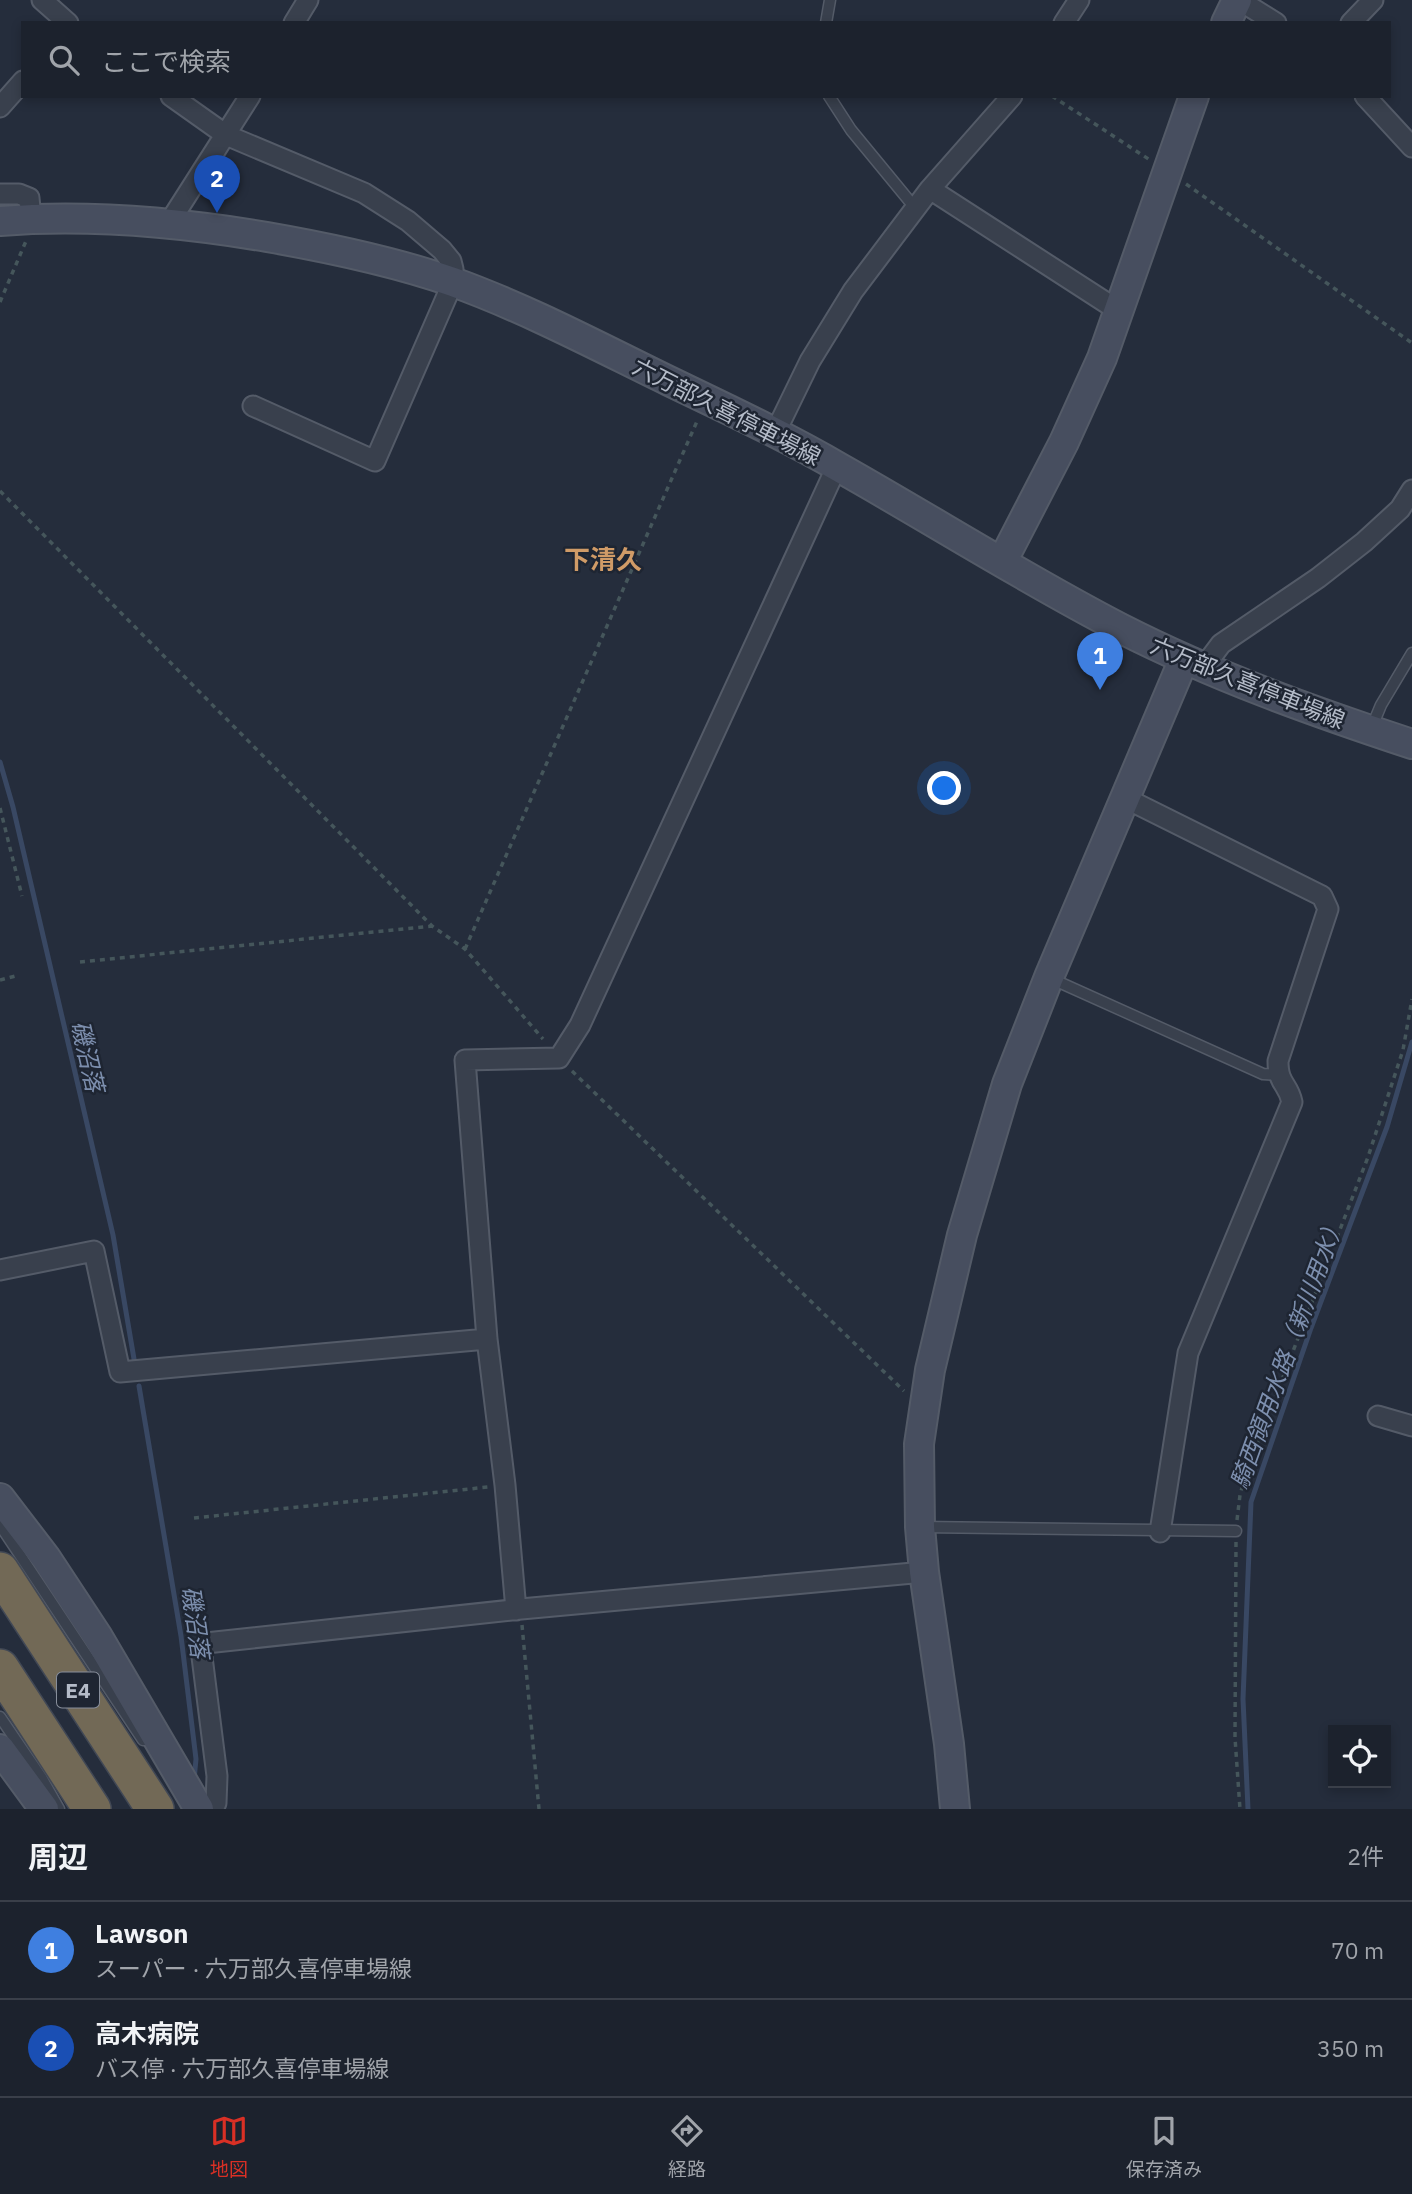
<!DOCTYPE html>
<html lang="ja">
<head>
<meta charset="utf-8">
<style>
	body { margin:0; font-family:"IBM Plex Sans","Noto Sans JP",sans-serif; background:#292f39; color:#f1f3f6 }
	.controls { position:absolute; right:21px; bottom:21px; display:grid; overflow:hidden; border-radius:0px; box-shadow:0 4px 10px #0003 }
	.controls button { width:63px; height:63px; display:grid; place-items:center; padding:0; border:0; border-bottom:2px solid #3a3f49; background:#1c222d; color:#f1f3f6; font:35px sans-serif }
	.you { position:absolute; left:945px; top:789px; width:24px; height:24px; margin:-18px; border:5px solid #fff; border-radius:50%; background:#1a73e8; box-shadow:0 0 0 10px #1a73e833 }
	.badge { display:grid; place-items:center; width:46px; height:46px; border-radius:50%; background:#d93025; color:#fff; font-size:23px; font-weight:700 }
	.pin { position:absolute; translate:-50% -58px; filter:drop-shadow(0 2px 4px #0008) }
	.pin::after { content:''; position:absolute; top:37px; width:24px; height:21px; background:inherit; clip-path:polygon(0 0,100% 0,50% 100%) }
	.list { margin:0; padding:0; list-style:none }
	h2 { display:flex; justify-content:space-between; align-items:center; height:91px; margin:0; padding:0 28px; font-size:30px }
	h2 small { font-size:23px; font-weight:400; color:#a0a4aa }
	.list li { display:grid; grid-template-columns:46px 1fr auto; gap:21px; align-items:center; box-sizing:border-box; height:98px; padding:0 28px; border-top:2px solid #3a3f49 }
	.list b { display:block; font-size:26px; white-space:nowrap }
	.list p { margin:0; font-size:23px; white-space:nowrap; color:#a0a4aa }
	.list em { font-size:23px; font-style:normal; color:#a0a4aa }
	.icon { flex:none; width:38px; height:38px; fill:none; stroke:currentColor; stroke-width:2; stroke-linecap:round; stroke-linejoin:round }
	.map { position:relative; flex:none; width:1412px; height:1809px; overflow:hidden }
	.search { position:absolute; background:#1c222d; box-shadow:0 4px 10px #0003; left:21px; right:21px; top:21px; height:77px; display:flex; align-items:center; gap:18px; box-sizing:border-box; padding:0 24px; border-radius:0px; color:#a0a4aa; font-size:26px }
	.sheet { height:287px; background:#1c222d }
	nav { display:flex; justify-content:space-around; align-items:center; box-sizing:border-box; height:98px; border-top:2px solid #3a3f49; background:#1c222d; font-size:19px; color:#a0a4aa }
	nav a { display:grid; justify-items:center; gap:4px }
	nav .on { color:#d93025 }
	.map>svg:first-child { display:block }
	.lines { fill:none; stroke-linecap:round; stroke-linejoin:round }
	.stream { stroke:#394863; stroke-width:5 }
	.lane-casing { stroke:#545b68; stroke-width:13 }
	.street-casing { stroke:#545b68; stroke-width:23 }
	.secondary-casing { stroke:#545b68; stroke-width:32 }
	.highway-casing { stroke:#414855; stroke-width:40 }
	.path { stroke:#45565b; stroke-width:3.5; stroke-dasharray:5 5; stroke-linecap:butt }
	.lane { stroke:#39404d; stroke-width:10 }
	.street { stroke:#39404d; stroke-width:19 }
	.secondary { stroke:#474e5f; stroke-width:28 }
	.highway { stroke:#726956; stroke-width:37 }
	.labels { text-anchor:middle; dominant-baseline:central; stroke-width:5; stroke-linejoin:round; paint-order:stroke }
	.shield { fill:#1e2532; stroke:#878e9b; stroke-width:2 }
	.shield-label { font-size:21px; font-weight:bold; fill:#b4bbc8 }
	.street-label { font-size:23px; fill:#b4bbc8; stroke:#1e2532 }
	.water-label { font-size:24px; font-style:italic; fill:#7d8fae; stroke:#1e2532 }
	.quarter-label { font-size:26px; font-weight:bold; fill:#d09b67; stroke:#1e2532 }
</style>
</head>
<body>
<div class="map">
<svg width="1412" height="1809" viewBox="0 0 1412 1809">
	<rect width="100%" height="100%" fill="#252d3c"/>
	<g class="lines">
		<path class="stream" d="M0 762 13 807 113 1235 134 1359
			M139 1386 181 1636 196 1759 194 1780
			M1248 1809 1243 1699 1251 1502 1311 1328 1387 1127 1412 1042"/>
		<defs>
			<path id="lane" d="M826 23 830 0
				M829 96 851 130 916 209
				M1371 729 1381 705 1412 653
				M1052 979 1263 1074 1278 1075
				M0 1525 143 1740
				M921 1527 1236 1531
				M0 1717 41 1777 59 1809"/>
			<path id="street" d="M42 0 68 23
				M1239 0 1276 23
				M294 23 308 0
				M1064 23 1079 0
				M1351 23 1373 0
				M171 96 226 135 364 193 408 221 442 250 451 261 453 269V282L375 461 253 406
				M1365 96 1412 147
				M0 107 23 81
				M930 189 1119 311
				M0 194H19L29 198 31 219
				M169 223 250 96
				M775 433 810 361 853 291 930 189 1012 96
				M1203 668 1221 644 1318 578 1364 542 1400 509 1412 490
				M1125 798 1322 896 1328 909 1278 1061C1278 1085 1288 1083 1292 1102L1188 1353 1160 1532
				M0 1270 94 1251 120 1372 487 1339
				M1378 1416 1412 1426
				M516 1610 505 1485 487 1339 465 1060 559 1058 580 1025 837 466
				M213 1809 216 1803 217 1776 201 1649 206 1643 521 1609 924 1572"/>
			<path id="secondary" d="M1226 23 1237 0
				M0 221C90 214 178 222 267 237 330 248 393 261 453 282 528 309 599 347 669 381 727 409 785 436 840 468 934 521 1025 579 1120 628 1214 676 1312 711 1412 744
				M1002 562 1064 442 1102 358 1194 96
				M0 1498 46 1558 98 1637 199 1809
				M0 1749 44 1809
				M955 1809 949 1744 924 1572 920 1527 919 1444 930 1370 962 1235 1007 1084 1049 977 1184 659"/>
			<path id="highway" d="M0 1571 155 1809
				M0 1668 92 1809"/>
		</defs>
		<use href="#lane" class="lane-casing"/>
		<use href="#street" class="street-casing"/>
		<use href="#secondary" class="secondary-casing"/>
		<use href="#highway" class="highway-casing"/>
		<path class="path" d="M1052 96 1150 160
			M1186 184 1412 343
			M0 302 26 241
			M0 491 432 926 465 949 543 1039
			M0 808 22 896
			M465 949 698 419
			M80 962 432 926
			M0 980 19 975
			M572 1071 904 1391
			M194 1518 488 1487
			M1237 1520 1240 1495 1246 1473 1368 1157 1403 1050 1412 999
			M1236 1542 1235 1738 1240 1809
			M522 1625 539 1809"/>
		<use href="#lane" class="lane"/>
		<use href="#street" class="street"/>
		<use href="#secondary" class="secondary"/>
		<use href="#highway" class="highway"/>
	</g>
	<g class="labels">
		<rect class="shield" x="57" y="1672.5" width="42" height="35" rx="5"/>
		<g class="shield-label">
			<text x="78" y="1690">E4</text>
		</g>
		<g class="street-label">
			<text transform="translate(727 411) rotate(27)">六万部久喜停車場線</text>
			<text transform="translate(1248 682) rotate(22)">六万部久喜停車場線</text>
		</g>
		<g class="water-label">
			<text transform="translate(88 1056) rotate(77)">磯沼落</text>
			<text transform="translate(1287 1352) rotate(-70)">騎西領用水路（新川用水）</text>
			<text transform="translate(196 1622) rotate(82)">磯沼落</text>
		</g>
		<g class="quarter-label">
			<text x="603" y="559">下清久</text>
		</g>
	</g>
</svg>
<div class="controls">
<button><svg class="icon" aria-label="locate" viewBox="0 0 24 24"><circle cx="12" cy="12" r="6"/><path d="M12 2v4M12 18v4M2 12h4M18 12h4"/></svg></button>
</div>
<div class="you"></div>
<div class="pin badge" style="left:1100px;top:690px;background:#3f7fe0">1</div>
<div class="pin badge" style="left:217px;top:213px;background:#1a4fb4">2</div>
<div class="search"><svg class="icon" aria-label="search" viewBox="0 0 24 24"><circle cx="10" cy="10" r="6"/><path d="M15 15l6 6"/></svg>ここで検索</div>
</div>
<section class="sheet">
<h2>周辺<small>2件</small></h2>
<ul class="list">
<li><span class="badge" style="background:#3f7fe0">1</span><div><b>Lawson</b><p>スーパー · 六万部久喜停車場線</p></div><em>70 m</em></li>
<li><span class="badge" style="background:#1a4fb4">2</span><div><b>高木病院</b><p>バス停 · 六万部久喜停車場線</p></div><em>350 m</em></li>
</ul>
</section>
<nav>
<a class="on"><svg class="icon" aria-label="map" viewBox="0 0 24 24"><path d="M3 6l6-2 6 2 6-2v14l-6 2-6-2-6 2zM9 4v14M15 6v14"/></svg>地図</a>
<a><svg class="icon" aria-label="directions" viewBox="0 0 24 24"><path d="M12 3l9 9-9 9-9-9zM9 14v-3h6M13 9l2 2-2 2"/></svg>経路</a>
<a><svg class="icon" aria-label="saved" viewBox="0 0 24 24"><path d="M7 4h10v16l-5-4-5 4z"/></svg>保存済み</a>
</nav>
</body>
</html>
